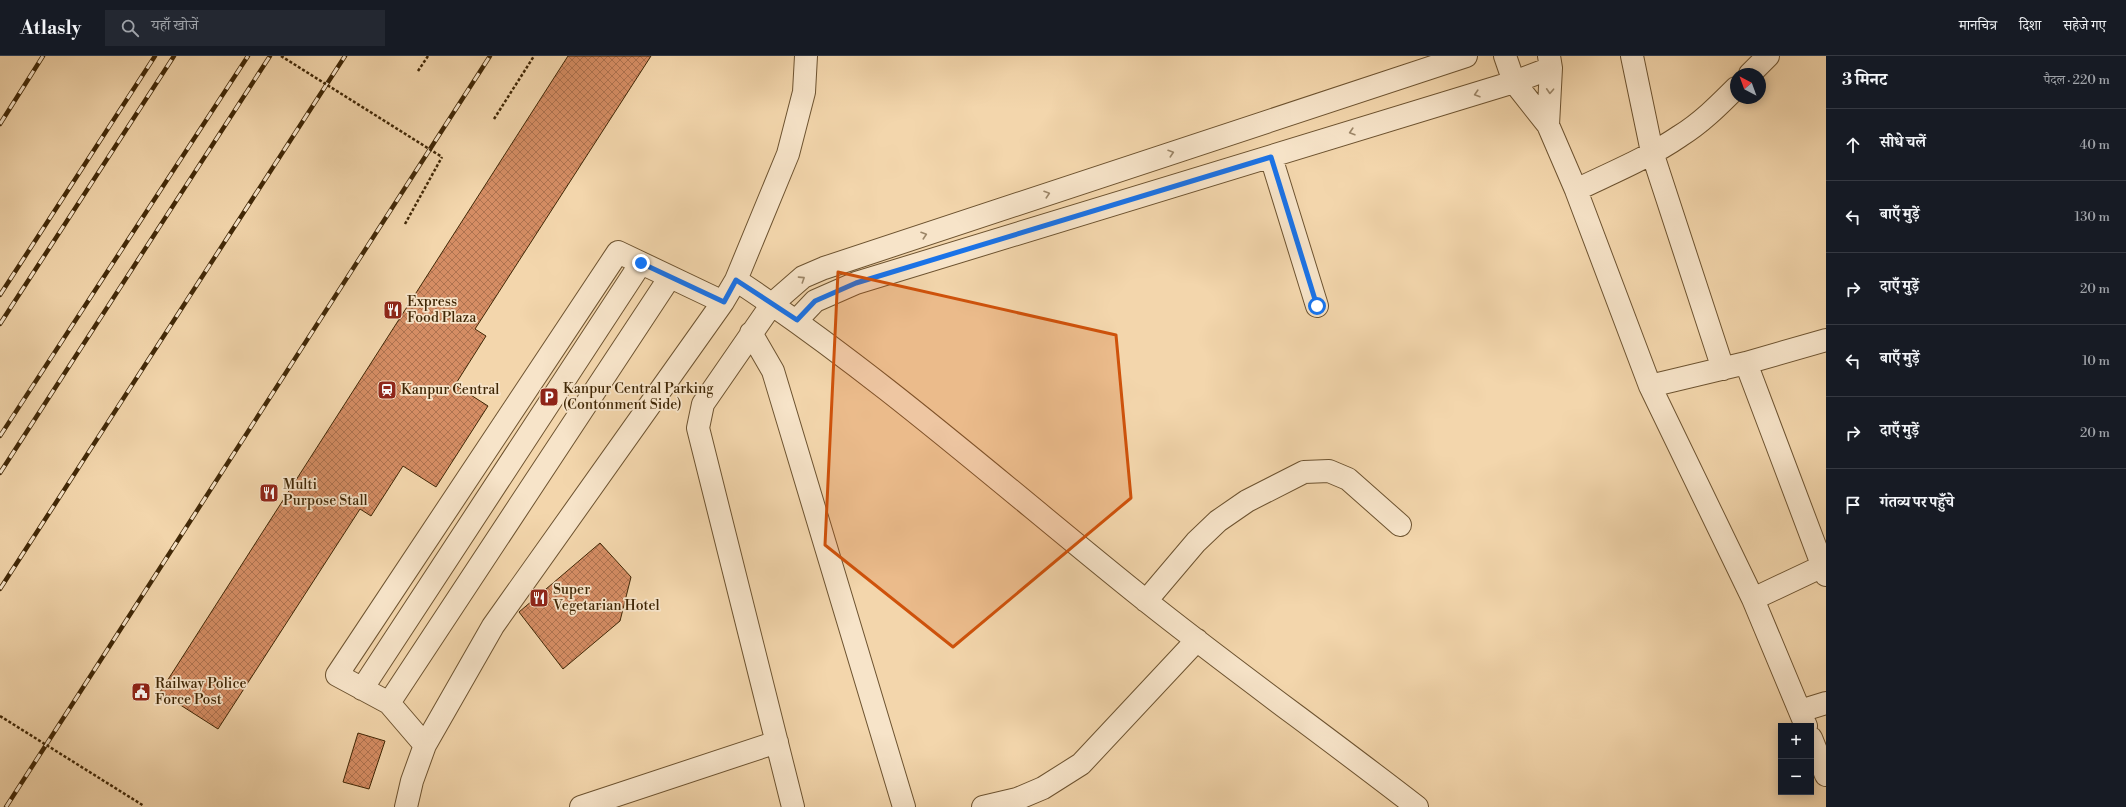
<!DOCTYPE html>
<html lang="hi">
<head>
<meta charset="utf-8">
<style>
	body { margin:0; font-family:"Libre Bodoni","Noto Serif Devanagari",serif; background:#242831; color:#f1f3f6 }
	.controls { position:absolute; right:12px; bottom:12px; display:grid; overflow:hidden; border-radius:0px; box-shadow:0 2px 10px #0003 }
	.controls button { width:36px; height:36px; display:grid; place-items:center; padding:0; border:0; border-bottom:1px solid #363941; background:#171b24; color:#f1f3f6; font:20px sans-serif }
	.compass { position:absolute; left:1730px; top:12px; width:36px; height:36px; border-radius:50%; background:#171b24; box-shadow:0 2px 10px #0003; rotate:319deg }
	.stop { position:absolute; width:12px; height:12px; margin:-9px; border:3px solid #1a73e8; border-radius:50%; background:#fff }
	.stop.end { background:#1a73e8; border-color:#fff; box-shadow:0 1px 4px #0008 }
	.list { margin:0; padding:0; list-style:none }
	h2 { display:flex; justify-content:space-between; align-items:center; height:52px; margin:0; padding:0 16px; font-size:17px }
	h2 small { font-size:13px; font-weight:400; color:#9ea1a6 }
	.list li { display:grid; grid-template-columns:26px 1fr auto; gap:12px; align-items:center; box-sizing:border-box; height:72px; padding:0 16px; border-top:1px solid #363941 }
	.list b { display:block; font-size:15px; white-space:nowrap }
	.list em { font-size:13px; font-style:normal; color:#9ea1a6 }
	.icon { flex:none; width:22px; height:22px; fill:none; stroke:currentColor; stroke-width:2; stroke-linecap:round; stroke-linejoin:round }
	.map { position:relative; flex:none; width:1826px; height:751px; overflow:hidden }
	header { display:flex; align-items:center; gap:24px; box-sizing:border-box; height:56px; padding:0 20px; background:#171b24; border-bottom:1px solid #363941 }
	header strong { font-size:19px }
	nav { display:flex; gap:22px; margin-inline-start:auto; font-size:14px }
	.search { width:280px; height:36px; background:#242831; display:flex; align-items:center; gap:10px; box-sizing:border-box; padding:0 14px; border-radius:0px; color:#9ea1a6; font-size:15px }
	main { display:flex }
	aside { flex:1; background:#171b24 }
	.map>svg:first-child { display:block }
	.building { fill:url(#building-cross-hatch); stroke:#402706 }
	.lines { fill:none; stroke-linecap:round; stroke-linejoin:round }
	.minor-casing { stroke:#6d5330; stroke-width:24 }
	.path { stroke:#402706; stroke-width:2.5; stroke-dasharray:3 2; stroke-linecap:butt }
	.minor { stroke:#f7e4c9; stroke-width:22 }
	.rail-casing { stroke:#402706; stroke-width:4.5 }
	.rail { stroke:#f7e4c9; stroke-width:3; stroke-dasharray:9; stroke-linecap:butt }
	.path-bridge { stroke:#402706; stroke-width:2.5; stroke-dasharray:3 2; stroke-linecap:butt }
	.oneway { stroke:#9c8668 }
	.route { stroke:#1a73e8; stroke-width:5 }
	.marked { fill:#cf520b; fill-opacity:0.2; stroke:#cf520b; stroke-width:3; stroke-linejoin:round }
	.labels { text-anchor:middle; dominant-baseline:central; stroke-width:3.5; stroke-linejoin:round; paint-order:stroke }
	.poi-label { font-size:14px; fill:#402706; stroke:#f7e4c9; text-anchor:start }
</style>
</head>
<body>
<header>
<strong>Atlasly</strong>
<div class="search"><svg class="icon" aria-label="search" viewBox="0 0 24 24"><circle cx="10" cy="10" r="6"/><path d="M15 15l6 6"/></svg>यहाँ खोजें</div>
<nav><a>मानचित्र</a><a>दिशा</a><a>सहेजे गए</a></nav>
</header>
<main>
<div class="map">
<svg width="1826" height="751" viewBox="0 0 1826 751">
	<defs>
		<pattern id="building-cross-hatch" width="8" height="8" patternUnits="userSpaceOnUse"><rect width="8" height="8" fill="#d58d64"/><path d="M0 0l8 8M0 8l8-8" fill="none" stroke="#ae7350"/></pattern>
	</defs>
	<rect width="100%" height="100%" fill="#f3d6ac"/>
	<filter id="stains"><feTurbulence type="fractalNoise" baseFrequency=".005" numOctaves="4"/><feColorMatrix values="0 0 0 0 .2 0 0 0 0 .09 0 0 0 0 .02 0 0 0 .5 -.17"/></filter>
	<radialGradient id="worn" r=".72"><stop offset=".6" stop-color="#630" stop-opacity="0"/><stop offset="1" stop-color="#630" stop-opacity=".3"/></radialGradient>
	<path class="building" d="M568 0H651L475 273 486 280 455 329 488 350 436 431 403 410 371 460 360 453 218 673 160 636Z
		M600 487 631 521 620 565 563 613 519 556Z
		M358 677 385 685 369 733 343 726Z"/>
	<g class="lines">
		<defs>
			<path id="minor" d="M1505 0 1514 26 1548 69 1576 134 1650 330 1753 543 1806 670
				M1632 0 1652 96 1723 313
				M1750 18 1768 0
				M1548 69 1551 12 1549 0
				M1271 101 1317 250
				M1576 134C1611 117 1648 102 1680 80 1701 67 1718 50 1736 32
				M736 224C881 320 1010 436 1145 544 1234 615 1327 681 1417 751
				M797 264 815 245 856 227 1514 26 1551 12
				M751 277 773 315 904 751
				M1746 307 1826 519
				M1650 330 1746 307 1826 284
				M1753 543 1823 510
				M1146 545 1196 486 1218 465 1247 445 1304 416 1329 415 1348 423 1400 469
				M362 633 641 207
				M389 647 670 221
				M1800 655 1826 647
				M1811 682 1826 719
				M425 689 389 647 337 619 618 196 723 246
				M406 751 412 725 425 689 493 570 723 246 736 224 788 98 804 36 806 0
				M581 751 777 686
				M793 751 698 372 703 348 772 248 803 221 824 212 1466 0
				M983 751 1017 743 1043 732 1081 708 1197 584"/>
		</defs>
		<use href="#minor" class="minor-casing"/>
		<path class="path" d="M418 15 428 0
			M494 63 534 0
			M405 168 442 101"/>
		<use href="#minor" class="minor"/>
		<defs>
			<path id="rail" d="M0 68 43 0
				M0 239 155 0
				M0 268 174 0
				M0 380 248 0
				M0 417 270 0
				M0 533 345 0
				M6 751 490 0"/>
		</defs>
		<use href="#rail" class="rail-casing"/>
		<use href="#rail" class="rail"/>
		<path class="path-bridge" d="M281 0 442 101
			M0 660 144 750"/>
	</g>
	<defs><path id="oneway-chevron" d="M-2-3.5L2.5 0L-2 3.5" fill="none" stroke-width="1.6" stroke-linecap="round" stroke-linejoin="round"/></defs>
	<g class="oneway">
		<use href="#oneway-chevron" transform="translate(1550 35) rotate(93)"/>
		<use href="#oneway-chevron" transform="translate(1477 38) rotate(163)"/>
		<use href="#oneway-chevron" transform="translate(1352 76) rotate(163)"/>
		<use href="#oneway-chevron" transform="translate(1171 97) rotate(-18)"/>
		<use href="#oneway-chevron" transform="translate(1047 138) rotate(-18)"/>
		<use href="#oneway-chevron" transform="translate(924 179) rotate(-18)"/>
		<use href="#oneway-chevron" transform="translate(802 223) rotate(-33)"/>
	</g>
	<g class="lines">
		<path class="route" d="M641 207 724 246 736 224 797 264 815 245 856 227 1271 101 1317 250"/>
	</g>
	<path class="marked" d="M838 216 1116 279 1131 442 953 591 825 489Z"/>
	<defs>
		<symbol id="restaurant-square" viewBox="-11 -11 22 22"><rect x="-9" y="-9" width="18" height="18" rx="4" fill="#8f2418" stroke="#f7e4c9"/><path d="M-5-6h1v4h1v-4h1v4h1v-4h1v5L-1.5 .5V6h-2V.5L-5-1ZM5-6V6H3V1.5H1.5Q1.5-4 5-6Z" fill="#fff"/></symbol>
		<symbol id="station-square" viewBox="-11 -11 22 22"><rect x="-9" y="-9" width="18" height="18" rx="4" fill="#8f2418" stroke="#f7e4c9"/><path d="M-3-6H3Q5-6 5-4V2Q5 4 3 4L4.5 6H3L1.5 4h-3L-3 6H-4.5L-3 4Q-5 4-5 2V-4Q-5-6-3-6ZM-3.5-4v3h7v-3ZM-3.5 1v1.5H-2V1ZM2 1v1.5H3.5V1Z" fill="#fff"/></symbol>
		<symbol id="parking-square" viewBox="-11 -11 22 22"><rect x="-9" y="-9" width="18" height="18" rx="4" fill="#8f2418" stroke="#f7e4c9"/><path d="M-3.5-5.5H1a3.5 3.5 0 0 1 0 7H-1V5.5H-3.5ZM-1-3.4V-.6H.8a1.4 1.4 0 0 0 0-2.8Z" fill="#fff"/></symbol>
		<symbol id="civic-square" viewBox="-11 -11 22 22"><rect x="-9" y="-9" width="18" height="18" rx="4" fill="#8f2418" stroke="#f7e4c9"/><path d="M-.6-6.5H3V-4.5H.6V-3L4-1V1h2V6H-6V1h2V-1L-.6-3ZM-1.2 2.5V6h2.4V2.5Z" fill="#fff"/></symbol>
	</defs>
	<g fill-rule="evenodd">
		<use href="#restaurant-square" x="382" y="243" width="22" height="22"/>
		<use href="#station-square" x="376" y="323" width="22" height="22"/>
		<use href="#parking-square" x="538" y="330" width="22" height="22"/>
		<use href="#restaurant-square" x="258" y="426" width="22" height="22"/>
		<use href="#restaurant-square" x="528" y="531" width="22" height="22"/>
		<use href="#civic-square" x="130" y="625" width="22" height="22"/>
	</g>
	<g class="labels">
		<g class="poi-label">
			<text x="407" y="246">Express<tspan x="407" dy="16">Food Plaza</tspan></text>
			<text x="563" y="333">Kanpur Central Parking<tspan x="563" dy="16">(Contonment Side)</tspan></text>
			<text x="401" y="334">Kanpur Central</text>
			<text x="283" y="429">Multi<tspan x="283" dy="16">Purpose Stall</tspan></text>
			<text x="553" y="534">Super<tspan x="553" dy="16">Vegetarian Hotel</tspan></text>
			<text x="155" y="628">Railway Police<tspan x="155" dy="16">Force Post</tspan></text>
		</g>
	</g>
	<rect width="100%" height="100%" filter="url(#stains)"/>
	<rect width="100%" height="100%" fill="url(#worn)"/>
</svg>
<div class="controls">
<button>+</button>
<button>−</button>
</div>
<svg class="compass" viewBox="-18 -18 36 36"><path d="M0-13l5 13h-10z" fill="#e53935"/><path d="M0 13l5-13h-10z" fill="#9ea1a6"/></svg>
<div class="stop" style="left:1317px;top:250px"></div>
<div class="stop end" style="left:641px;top:207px"></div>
</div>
<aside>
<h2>3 मिनट<small>पैदल · 220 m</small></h2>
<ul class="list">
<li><svg class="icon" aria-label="ahead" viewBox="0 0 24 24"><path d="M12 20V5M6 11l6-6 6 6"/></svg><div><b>सीधे चलें</b></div><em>40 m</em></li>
<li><svg class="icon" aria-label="left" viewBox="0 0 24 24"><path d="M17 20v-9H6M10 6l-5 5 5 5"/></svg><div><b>बाएँ मुड़ें</b></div><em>130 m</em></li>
<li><svg class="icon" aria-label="right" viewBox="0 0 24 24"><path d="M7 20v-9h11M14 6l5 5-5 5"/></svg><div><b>दाएँ मुड़ें</b></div><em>20 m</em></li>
<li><svg class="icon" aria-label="left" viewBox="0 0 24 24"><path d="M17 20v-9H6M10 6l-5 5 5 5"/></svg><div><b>बाएँ मुड़ें</b></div><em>10 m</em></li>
<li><svg class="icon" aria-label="right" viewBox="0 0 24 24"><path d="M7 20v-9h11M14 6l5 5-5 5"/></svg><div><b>दाएँ मुड़ें</b></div><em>20 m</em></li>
<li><svg class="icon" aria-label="arrive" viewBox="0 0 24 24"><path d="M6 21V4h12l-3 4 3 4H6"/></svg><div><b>गंतव्य पर पहुँचे</b></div></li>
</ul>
</aside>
</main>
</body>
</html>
